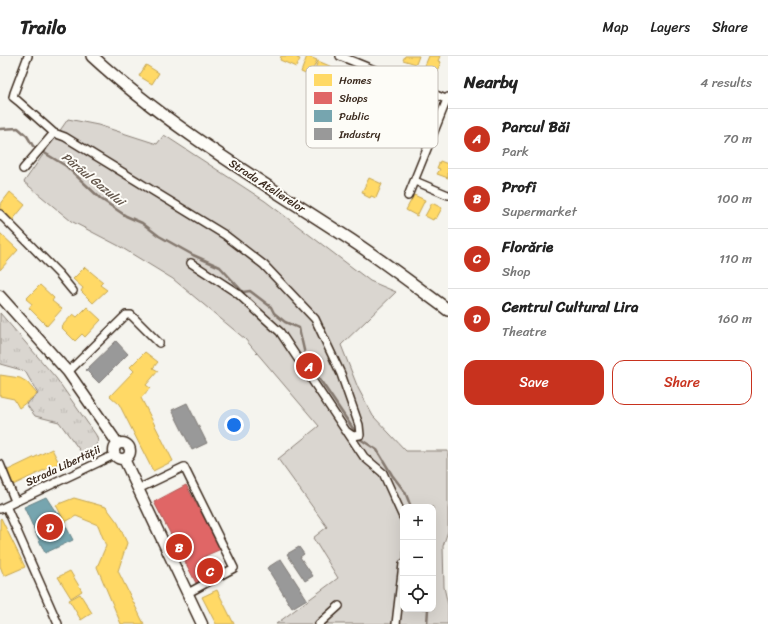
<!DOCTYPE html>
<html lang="en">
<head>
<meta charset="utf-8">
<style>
	body { margin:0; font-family:Sriracha,sans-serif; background:#f2f2f2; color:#222 }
	.controls { position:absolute; right:12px; bottom:12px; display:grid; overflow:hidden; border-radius:8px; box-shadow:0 4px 16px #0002 }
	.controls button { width:36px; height:36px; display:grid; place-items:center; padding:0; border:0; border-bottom:1px solid #e0e0e0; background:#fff; color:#222; font:20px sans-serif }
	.you { position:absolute; left:234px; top:369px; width:14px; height:14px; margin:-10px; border:3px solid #fff; border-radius:50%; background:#1a73e8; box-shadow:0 0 0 6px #1a73e833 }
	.badge { display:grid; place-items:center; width:26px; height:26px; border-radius:50%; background:#c8321e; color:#fff; font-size:13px; font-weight:700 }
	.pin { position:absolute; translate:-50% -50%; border:2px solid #fff; box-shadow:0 1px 4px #0006 }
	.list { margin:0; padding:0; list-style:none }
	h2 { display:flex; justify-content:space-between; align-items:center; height:52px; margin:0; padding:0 16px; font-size:17px }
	h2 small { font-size:13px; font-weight:400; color:#767676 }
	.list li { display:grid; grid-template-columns:26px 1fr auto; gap:12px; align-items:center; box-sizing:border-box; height:60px; padding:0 16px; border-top:1px solid #e0e0e0 }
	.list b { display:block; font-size:15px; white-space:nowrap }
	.list p { margin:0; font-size:13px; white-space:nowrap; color:#767676 }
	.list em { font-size:13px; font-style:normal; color:#767676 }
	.actions { display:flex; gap:8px; padding:12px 16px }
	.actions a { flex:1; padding:9px 0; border:1px solid #c8321e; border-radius:12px; text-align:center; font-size:14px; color:#c8321e }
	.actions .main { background:#c8321e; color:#fff }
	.icon { flex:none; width:22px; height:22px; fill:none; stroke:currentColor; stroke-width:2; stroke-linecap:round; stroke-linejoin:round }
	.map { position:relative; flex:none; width:448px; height:568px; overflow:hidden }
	header { display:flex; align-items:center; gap:24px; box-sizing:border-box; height:56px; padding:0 20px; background:#fff; border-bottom:1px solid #e0e0e0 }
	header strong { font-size:19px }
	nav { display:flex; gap:22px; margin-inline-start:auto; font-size:14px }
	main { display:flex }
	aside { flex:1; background:#fff }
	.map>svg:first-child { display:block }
	.grass { fill:url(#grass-tufts); stroke:#8a8077 }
	.park { fill:#dad6d0; stroke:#8a8077; fill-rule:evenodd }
	.homes { fill:#ffd966; stroke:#c4a450 }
	.shops { fill:#e06666; stroke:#ae5450 }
	.public { fill:#76a5af; stroke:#648084 }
	.industry { fill:#999; stroke:#7d7874 }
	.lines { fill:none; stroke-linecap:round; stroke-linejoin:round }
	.stream { stroke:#84786e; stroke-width:2.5 }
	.street-casing { stroke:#3b2a1e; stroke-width:10 }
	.secondary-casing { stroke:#3b2a1e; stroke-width:13 }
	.primary-casing { stroke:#3b2a1e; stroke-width:14 }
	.street { stroke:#fdfcf7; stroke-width:7 }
	.secondary { stroke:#fdfcf7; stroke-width:10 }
	.primary { stroke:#fdfcf7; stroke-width:11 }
	.labels { text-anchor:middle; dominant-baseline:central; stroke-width:4; stroke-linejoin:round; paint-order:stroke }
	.street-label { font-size:11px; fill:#3b2a1e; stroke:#fdfcf7 }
	.water-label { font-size:12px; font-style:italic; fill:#65584d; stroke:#fdfcf7 }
	.key { fill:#fdfcf7; stroke:#c3bdb6; stroke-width:1 }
	.key-label { font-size:11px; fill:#3b2a1e }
</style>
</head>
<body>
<header>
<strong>Trailo</strong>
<nav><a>Map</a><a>Layers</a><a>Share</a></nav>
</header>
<main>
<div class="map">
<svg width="448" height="568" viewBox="0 0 448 568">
	<defs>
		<pattern id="grass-tufts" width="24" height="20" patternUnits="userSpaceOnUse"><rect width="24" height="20" fill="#dad6d0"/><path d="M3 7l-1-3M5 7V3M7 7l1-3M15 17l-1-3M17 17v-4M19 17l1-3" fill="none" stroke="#bcb8b2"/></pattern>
	</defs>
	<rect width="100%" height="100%" fill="#f5f4ee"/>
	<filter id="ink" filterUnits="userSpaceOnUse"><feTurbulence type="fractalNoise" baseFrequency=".025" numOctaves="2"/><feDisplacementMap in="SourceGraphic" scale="8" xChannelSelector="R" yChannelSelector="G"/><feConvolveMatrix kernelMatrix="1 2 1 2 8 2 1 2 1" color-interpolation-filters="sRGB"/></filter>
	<g filter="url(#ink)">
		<path class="grass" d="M0 257 56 322 96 379 98 385 94 394 84 400 59 366 35 360 26 348 38 338 25 315 0 308Z"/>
		<path class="park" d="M68 63 98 69 157 88 164 79 265 145 370 225 396 236 341 289 358 332 373 360 406 395H448V475L443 490 444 531 448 549V568H276L338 522 313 482 327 471 278 403 319 370 245 283 173 223 119 190 71 165 24 126ZM403 451H433V553H403Z"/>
		<path class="homes" d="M281 0H298L297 2 300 3 296 11 280 4Z
			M307 0 317 4 310 20 301 16Z
			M405 0H419L416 8 403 4Z
			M429 0H440L438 5 441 6 436 17 424 12Z
			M318 5 332 11 324 28 311 23Z
			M146 9 159 17 152 28 139 20Z
			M440 105 448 108V122L437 118 440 113 437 112Z
			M369 122 382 128 376 142 371 140 370 142 364 139 365 137 362 136Z
			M10 136 25 149 11 166 0 157V149Z
			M414 139 425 144 417 160 406 154Z
			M432 147 442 152 436 163 434 162 433 164 425 160Z
			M0 177 18 194 0 214Z
			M85 211 103 226 100 229 107 234 93 247 81 235 83 232 73 223Z
			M40 229 54 242 52 245 62 253 47 270 29 252 32 248 26 243Z
			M87 251 101 264 85 281 82 278 75 285 61 271 73 258 77 261Z
			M145 296 158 306 153 312 158 315 146 329 150 332 141 342 173 405 153 415 119 348 110 340 134 315 130 311Z
			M0 319 20 322 27 326 37 338 19 352 14 343 0 340Z
			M52 393 59 407 13 429 6 415Z
			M74 442 106 451 118 467 127 487 118 515 144 568H121L97 511 106 490 98 469 76 460 65 466 56 449Z
			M1 462 25 511 4 520 0 510V463Z
			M70 515 82 535 71 542 58 521Z
			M217 534 234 568H216L202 541Z
			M80 538 92 557 81 564 69 544Z"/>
		<path class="shops" d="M186 429 221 493 205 500 208 505 201 509 206 522 196 527 154 446Z"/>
		<path class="public" d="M46 441 57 458 59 457 73 484 45 497 24 451Z"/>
		<path class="industry" d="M116 285 128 298 99 327 86 314Z
			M187 347 207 387 192 394 172 354Z
			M299 491 304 498 300 501 313 520 305 525 287 498Z
			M281 503 307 543 292 552 267 512Z"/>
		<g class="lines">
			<path class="stream" d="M0 73 18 72 27 80 33 90 66 110 101 143 126 160 142 167 159 180 193 199 220 211 243 236 250 235 271 251 274 257 285 266 299 272 306 303 360 383 377 394 392 419 405 436 411 451
				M427 568 428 553"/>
			<defs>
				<path id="street" d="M28 0 14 37 13 41 18 45 54 77 65 81 225 179 264 209 315 263 341 318 359 369 360 379 353 380 346 375 280 276 237 237 191 207
					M340 0 448 44
					M23 113 54 77
					M415 125 448 139
					M408 140 448 41
					M0 158 59 218 73 235
					M68 316 126 259H131L159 287
					M348 377 364 401 383 417 403 461
					M0 408 15 445
					M138 433 184 411 234 512 188 537
					M6 450 58 568
					M0 453 114 399
					M319 568 339 550
					M396 568 403 508"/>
				<path id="secondary" d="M0 240 68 316 118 388
					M114 395a8 8 0 1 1 16 0a8 8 0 1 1-16 0Z
					M124 403 202 568"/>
				<path id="primary" d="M92 0C172 74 266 128 357 188 388 209 418 232 448 254"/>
			</defs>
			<use href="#street" class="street-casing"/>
			<use href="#secondary" class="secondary-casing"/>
			<use href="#primary" class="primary-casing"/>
			<use href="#street" class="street"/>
			<use href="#secondary" class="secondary"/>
			<use href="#primary" class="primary"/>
		</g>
	</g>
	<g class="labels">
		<g class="street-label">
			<text transform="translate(267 130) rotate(33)">Strada Atelierelor</text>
			<text transform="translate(63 410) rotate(-25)">Strada Libertății</text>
		</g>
		<g class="water-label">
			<text transform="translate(93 123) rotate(39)">Pârâul Gazului</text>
		</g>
	</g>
	<rect x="306" y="10" width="132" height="82" rx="6" class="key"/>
	<rect x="314" y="18" width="18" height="12" fill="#ffd966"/>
	<rect x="314" y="36" width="18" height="12" fill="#e06666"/>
	<rect x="314" y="54" width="18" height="12" fill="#76a5af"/>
	<rect x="314" y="72" width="18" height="12" fill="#999"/>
	<g class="key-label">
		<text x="339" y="28">Homes</text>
		<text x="339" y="46">Shops</text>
		<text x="339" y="64">Public</text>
		<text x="339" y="82">Industry</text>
	</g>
</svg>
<div class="controls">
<button>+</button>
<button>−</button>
<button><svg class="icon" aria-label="locate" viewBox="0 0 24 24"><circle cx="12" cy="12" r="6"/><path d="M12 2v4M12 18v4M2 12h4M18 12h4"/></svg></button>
</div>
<div class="you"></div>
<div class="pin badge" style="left:309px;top:310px">A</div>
<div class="pin badge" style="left:179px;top:491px">B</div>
<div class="pin badge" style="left:210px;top:515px">C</div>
<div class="pin badge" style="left:50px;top:471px">D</div>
</div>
<aside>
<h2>Nearby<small>4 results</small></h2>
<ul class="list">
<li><span class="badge">A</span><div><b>Parcul Băi</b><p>Park</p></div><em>70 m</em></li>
<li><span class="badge">B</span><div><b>Profi</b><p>Supermarket</p></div><em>100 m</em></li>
<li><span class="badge">C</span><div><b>Florărie</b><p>Shop</p></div><em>110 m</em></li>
<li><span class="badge">D</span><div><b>Centrul Cultural Lira</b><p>Theatre</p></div><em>160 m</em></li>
</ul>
<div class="actions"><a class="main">Save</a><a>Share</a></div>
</aside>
</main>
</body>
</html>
